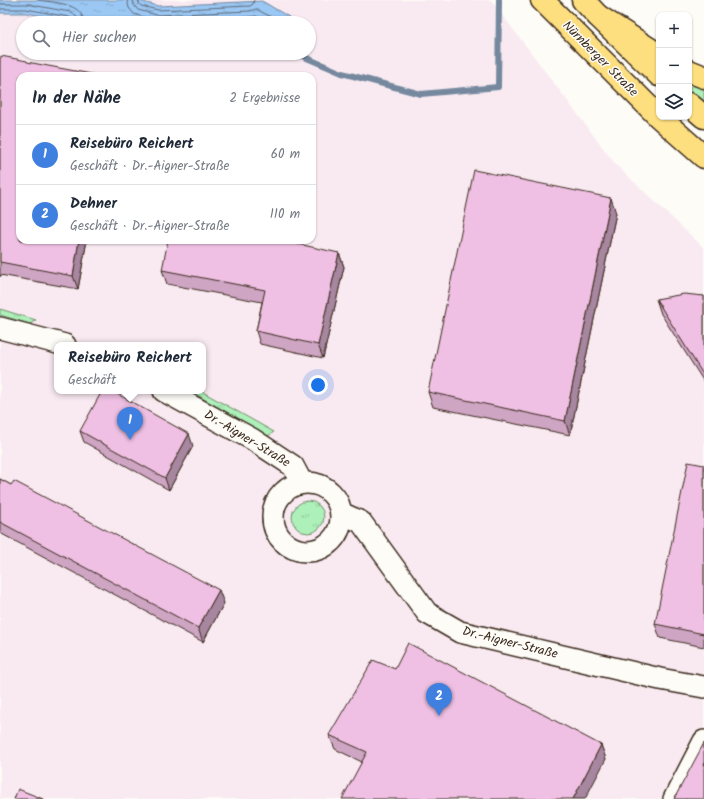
<!DOCTYPE html>
<html lang="de">
<head>
<meta charset="utf-8">
<style>
	body { margin:0; font-family:Kalam,sans-serif; background:#f6f6f7; color:#1f2937 }
	.controls { position:absolute; right:12px; top:12px; display:grid; overflow:hidden; border-radius:8px; box-shadow:0 1px 3px #0004 }
	.controls button { width:36px; height:36px; display:grid; place-items:center; padding:0; border:0; border-bottom:1px solid #e0e1e3; background:#fff; color:#1f2937; font:20px sans-serif }
	.you { position:absolute; left:318px; top:385px; width:14px; height:14px; margin:-10px; border:3px solid #fff; border-radius:50%; background:#1a73e8; box-shadow:0 0 0 6px #1a73e833 }
	.badge { display:grid; place-items:center; width:26px; height:26px; border-radius:50%; background:#2563eb; color:#fff; font-size:13px; font-weight:700 }
	.pin { position:absolute; translate:-50% -33px; filter:drop-shadow(0 1px 2px #0008) }
	.pin::after { content:''; position:absolute; top:21px; width:14px; height:12px; background:inherit; clip-path:polygon(0 0,100% 0,50% 100%) }
	.popup { position:absolute; left:54px; top:342px; width:152px; height:52px; box-sizing:border-box; display:grid; place-content:center; border-radius:8px; background:#fff; filter:drop-shadow(0 1px 3px #0005); font-size:13px; white-space:nowrap; color:#747a83 }
	.popup b { font-size:15px; color:#1f2937 }
	.popup::after { content:''; position:absolute; left:50%; top:100%; margin-left:-8px; border:8px solid transparent; border-top-color:#fff }
	.list { margin:0; padding:0; list-style:none }
	h2 { display:flex; justify-content:space-between; align-items:center; height:52px; margin:0; padding:0 16px; font-size:17px }
	h2 small { font-size:13px; font-weight:400; color:#747a83 }
	.list li { display:grid; grid-template-columns:26px 1fr auto; gap:12px; align-items:center; box-sizing:border-box; height:60px; padding:0 16px; border-top:1px solid #e0e1e3 }
	.list b { display:block; font-size:15px; white-space:nowrap }
	.list p { margin:0; font-size:13px; white-space:nowrap; color:#747a83 }
	.list em { font-size:13px; font-style:normal; color:#747a83 }
	.icon { flex:none; width:22px; height:22px; fill:none; stroke:currentColor; stroke-width:2; stroke-linecap:round; stroke-linejoin:round }
	.map { position:relative; flex:none; width:704px; height:799px; overflow:hidden }
	.search { position:absolute; background:#fff; box-shadow:0 1px 3px #0004; left:16px; top:16px; width:300px; height:44px; display:flex; align-items:center; gap:10px; box-sizing:border-box; padding:0 14px; border-radius:22px; color:#747a83; font-size:15px }
	.panel { position:absolute; background:#fff; box-shadow:0 1px 3px #0004; left:16px; top:72px; width:300px; height:172px; border-radius:12px }
	.map>svg:first-child { display:block }
	.built { fill:#f9eaf1; fill-rule:evenodd }
	.grass { fill:url(#grass-tufts); stroke:#748d6c }
	.water { fill:url(#water-ripples); stroke:#74889e }
	.lines { fill:none; stroke-linecap:round; stroke-linejoin:round }
	.shore { stroke:#616974; stroke-width:1 }
	.stream { stroke:#74889e; stroke-width:6 }
	.minor-casing { stroke:#3b2a1e; stroke-width:24 }
	.major-casing { stroke:#3b2a1e; stroke-width:25 }
	.highway-casing { stroke:#3b2a1e; stroke-width:25 }
	.minor { stroke:#fdfcf7; stroke-width:21 }
	.major { stroke:#fedf80; stroke-width:22 }
	.highway { stroke:#fedf80; stroke-width:22 }
	.wall { fill:#cea5c3; stroke:#3b2a1e }
	.shaded-wall { fill:#a7869f; stroke:#3b2a1e }
	.building { fill:#efc0e3; stroke:#3b2a1e }
	.labels { text-anchor:middle; dominant-baseline:central; stroke-width:3; stroke-linejoin:round; paint-order:stroke }
	.street-label { font-size:13px; fill:#3b2a1e; stroke:#fdfcf7 }
</style>
</head>
<body>
<div class="map">
<svg width="704" height="799" viewBox="0 0 704 799">
	<defs>
		<pattern id="grass-tufts" width="24" height="20" patternUnits="userSpaceOnUse"><rect width="24" height="20" fill="#adf0b9"/><path d="M3 7l-1-3M5 7V3M7 7l1-3M15 17l-1-3M17 17v-4M19 17l1-3" fill="none" stroke="#96ce9f"/></pattern>
		<pattern id="water-ripples" width="26" height="14" patternUnits="userSpaceOnUse"><rect width="26" height="14" fill="#9ac7f4"/><path d="M2 4q2-2 4 0t4 0M15 11q2-2 4 0t4 0" fill="none" stroke="#86abd1"/></pattern>
	</defs>
	<rect width="100%" height="100%" fill="#fdfcf7"/>
	<filter id="ink" filterUnits="userSpaceOnUse"><feTurbulence type="fractalNoise" baseFrequency=".025" numOctaves="2"/><feDisplacementMap in="SourceGraphic" scale="8" xChannelSelector="R" yChannelSelector="G"/><feConvolveMatrix kernelMatrix="1 2 1 2 8 2 1 2 1" color-interpolation-filters="sRGB"/></filter>
	<g filter="url(#ink)">
		<path class="built" d="M0 0H491L616 165 704 248V799H0ZM23 23H309V53H23ZM20 76H312V240H20ZM57 345H203V391H57Z"/>
		<path class="grass" d="M692 85 704 89V102L689 89Z
			M0 309 36 320 30 324 0 315Z
			M190 391H201L274 432 268 436Z
			M292 517a16 16 0 1 1 32 0a16 16 0 1 1-32 0Z"/>
		<path class="water" d="M0 0H136L158 6 262 1 289 17V23H79L26 13H0Z
			M236 53H277L263 58Z"/>
		<g class="lines">
			<path class="shore" d="M38 0C54 3 83 2 84 23
				M127 0 129 8 134 14 156 21 250 17 256 16 270 23
				M133 0 134 5 138 10 157 15 250 11 256 9 279 21 280 23
				M138 0 139 3 141 6 158 10 250 6 253 4 254 0
				M0 4H27L70 12 76 16 78 23
				M0 9H26L69 17 72 19 73 23"/>
			<path class="stream" d="M295 53 342 73 421 94 498 87 499 0"/>
			<defs>
				<path id="minor" d="M0 328 65 345
					M164 391 252 439 293 466 302 483
					M273 517a34 34 0 1 1 68 0a34 34 0 1 1-68 0Z
					M341 513 361 522 427 613 460 632 660 679 704 687
					M674 799 704 741"/>
				<path id="major" d="M542 0 659 117
					M583 0 598 16 659 75
					M689 104 704 117
					M659 117 704 157"/>
				<path id="highway" d="M598 16 659 55
					M689 71 704 77"/>
			</defs>
			<use href="#minor" class="minor-casing"/>
			<use href="#major" class="major-casing"/>
			<use href="#highway" class="highway-casing"/>
			<use href="#minor" class="minor"/>
			<use href="#major" class="major"/>
			<use href="#highway" class="highway"/>
		</g>
		<path class="wall" d="M0 60 20 240H87L78 289 0 275V277Z
			M616 213 570 435 433 407 428 392Z
			M339 253 344 267 323 358 260 344 256 331 262 302 167 284 162 270Z
			M704 296V382L661 314 656 299Z
			M80 431 193 446 169 490 84 442Z
			M704 465V647L660 638 655 624Z
			M0 479 224 603 203 642 0 533Z
			M395 669 601 745 606 759 362 762 335 749 329 735Z"/>
		<path class="shaded-wall" d="M611 198 616 213 570 435 565 421Z
			M79 240H87L78 289 73 276Z
			M339 253 344 267 323 358 318 345Z
			M189 434 193 446 169 490 165 478Z
			M219 590 224 603 203 642 198 628Z
			M601 745 606 759 585 799H573Z"/>
		<path class="building" d="M1 56 27 61V62L102 76H20V240H79L73 276 0 262V60Z
			M474 170 611 198 565 421 428 392Z
			M168 240H280L339 253 318 345 256 331 265 290 162 270Z
			M684 294 704 296V376L656 299Z
			M102 391H112L189 434 165 478 80 431Z
			M688 462 704 465V634L655 624Z
			M0 479 11 485 14 481 219 590 198 628 0 522Z
			M408 643 601 745 573 799H342L367 752 329 735 373 660 395 669Z
			M704 743V799H674Z
			M18 789 43 799H14Z"/>
	</g>
	<g class="labels">
		<g class="street-label">
			<text transform="translate(600 59) rotate(45)">Nürnberger Straße</text>
			<text transform="translate(247 439) rotate(31)">Dr.-Aigner-Straße</text>
			<text transform="translate(510 643) rotate(14)">Dr.-Aigner-Straße</text>
		</g>
	</g>
</svg>
<div class="controls">
<button>+</button>
<button>−</button>
<button><svg class="icon" aria-label="layers" viewBox="0 0 24 24"><path d="M12 4l9 5-9 5-9-5zM3 14l9 5 9-5"/></svg></button>
</div>
<div class="you"></div>
<div class="pin badge" style="left:130px;top:440px;background:#3f7fe0">1</div>
<div class="popup"><b>Reisebüro Reichert</b>Geschäft</div>
<div class="pin badge" style="left:439px;top:716px;background:#3f7fe0">2</div>
<div class="search"><svg class="icon" aria-label="search" viewBox="0 0 24 24"><circle cx="10" cy="10" r="6"/><path d="M15 15l6 6"/></svg>Hier suchen</div>
<section class="panel">
<h2>In der Nähe<small>2 Ergebnisse</small></h2>
<ul class="list">
<li><span class="badge" style="background:#3f7fe0">1</span><div><b>Reisebüro Reichert</b><p>Geschäft · Dr.-Aigner-Straße</p></div><em>60 m</em></li>
<li><span class="badge" style="background:#3f7fe0">2</span><div><b>Dehner</b><p>Geschäft · Dr.-Aigner-Straße</p></div><em>110 m</em></li>
</ul>
</section>
</div>
</body>
</html>
